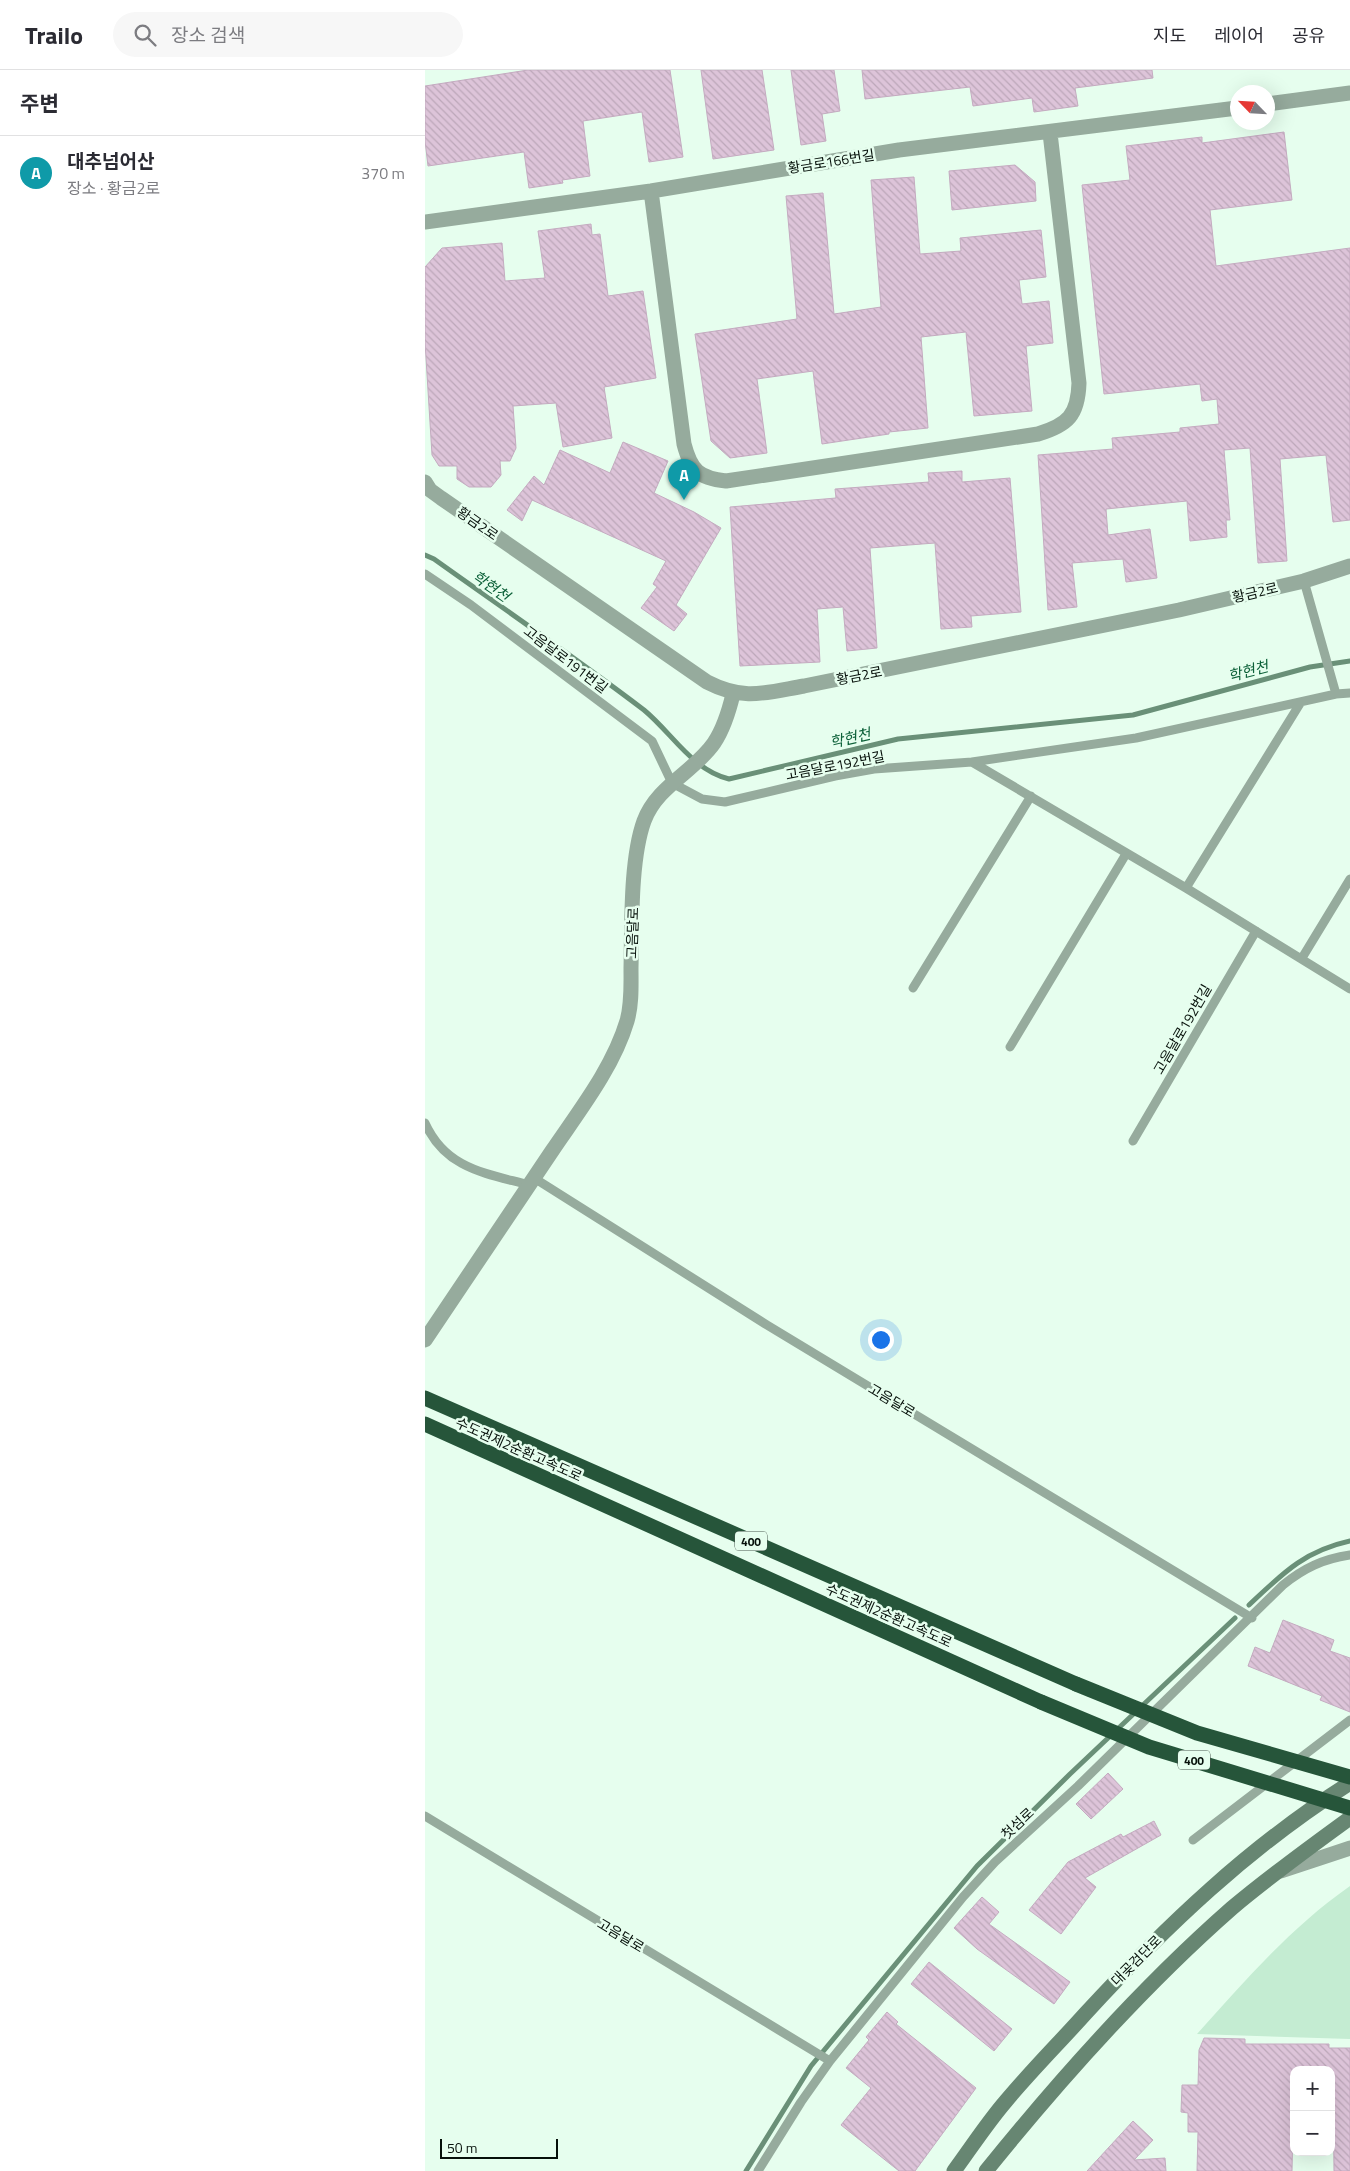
<!DOCTYPE html>
<html lang="ko">
<head>
<meta charset="utf-8">
<style>
	body { margin:0; font-family:"Titillium Web","Noto Sans KR",sans-serif; background:#f7f7f7; color:#2b2b33 }
	.controls { position:absolute; right:15px; bottom:15px; display:grid; overflow:hidden; border-radius:10px; box-shadow:0 5px 20px #0002 }
	.controls button { width:45px; height:45px; display:grid; place-items:center; padding:0; border:0; border-bottom:1px solid #e1e1e2; background:#fff; color:#2b2b33; font:25px sans-serif }
	.compass { position:absolute; left:805px; top:15px; width:45px; height:45px; border-radius:50%; background:#fff; box-shadow:0 5px 20px #0002; rotate:295deg }
	.scale { position:absolute; left:15px; bottom:12px; width:118px; box-sizing:border-box; padding-left:5px; border:2px solid #06100a; border-top:0; font-size:14px; line-height:18px; white-space:nowrap; color:#06100a; -webkit-text-stroke:4px #e6feee; paint-order:stroke }
	.you { position:absolute; left:455px; top:1269px; width:18px; height:18px; margin:-12px; border:4px solid #fff; border-radius:50%; background:#1a73e8; box-shadow:0 0 0 8px #1a73e833 }
	.badge { display:grid; place-items:center; width:32px; height:32px; border-radius:50%; background:#d93025; color:#fff; font-size:16px; font-weight:700 }
	.pin { position:absolute; translate:-50% -41px; filter:drop-shadow(0 1px 2px #0008) }
	.pin::after { content:''; position:absolute; top:26px; width:18px; height:15px; background:inherit; clip-path:polygon(0 0,100% 0,50% 100%) }
	.list { margin:0; padding:0; list-style:none }
	h2 { display:flex; justify-content:space-between; align-items:center; height:65px; margin:0; padding:0 20px; font-size:21px }
	h2 small { font-size:16px; font-weight:400; color:#7c7c81 }
	.list li { display:grid; grid-template-columns:32px 1fr auto; gap:15px; align-items:center; box-sizing:border-box; height:75px; padding:0 20px; border-top:1px solid #e1e1e2 }
	.list b { display:block; font-size:19px; white-space:nowrap }
	.list p { margin:0; font-size:16px; white-space:nowrap; color:#7c7c81 }
	.list em { font-size:16px; font-style:normal; color:#7c7c81 }
	.icon { flex:none; width:28px; height:28px; fill:none; stroke:currentColor; stroke-width:2; stroke-linecap:round; stroke-linejoin:round }
	.map { position:relative; flex:none; width:925px; height:2101px; overflow:hidden }
	header { display:flex; align-items:center; gap:30px; box-sizing:border-box; height:70px; padding:0 25px; background:#fff; border-bottom:1px solid #e1e1e2 }
	header strong { font-size:24px }
	nav { display:flex; gap:28px; margin-inline-start:auto; font-size:18px }
	.search { width:350px; height:45px; background:#f7f7f7; display:flex; align-items:center; gap:12px; box-sizing:border-box; padding:0 18px; border-radius:28px; color:#7c7c81; font-size:19px }
	main { display:flex }
	aside { flex:1; background:#fff }
	.map>svg:first-child { display:block }
	.green { fill:#c4ecd2 }
	.lines { fill:none; stroke-linecap:round; stroke-linejoin:round }
	.stream { stroke:#6a9078; stroke-width:5 }
	.building { fill:url(#building-back-hatch); stroke:#c4abc0 }
	.service { stroke:#96ab9d; stroke-width:9 }
	.minor { stroke:#96ab9d; stroke-width:15 }
	.tertiary { stroke:#96ab9d; stroke-width:15 }
	.secondary { stroke:#678672; stroke-width:15 }
	.motorway { stroke:#26553a; stroke-width:15 }
	.motorway-bridge { stroke:#26553a; stroke-width:15 }
	.labels { text-anchor:middle; dominant-baseline:central; stroke-width:5; stroke-linejoin:round; paint-order:stroke }
	.shield { fill:#e6feee; stroke:#49574e; stroke-width:1 }
	.shield-label { font-size:12px; font-weight:bold; fill:#06100a }
	.street-label { font-size:14px; fill:#06100a; stroke:#e6feee }
	.water-label { font-size:15px; font-style:italic; fill:#0d6139; stroke:#e6feee }
</style>
</head>
<body>
<header>
<strong>Trailo</strong>
<div class="search"><svg class="icon" aria-label="search" viewBox="0 0 24 24"><circle cx="10" cy="10" r="6"/><path d="M15 15l6 6"/></svg>장소 검색</div>
<nav><a>지도</a><a>레이어</a><a>공유</a></nav>
</header>
<main>
<aside>
<h2>주변<small></small></h2>
<ul class="list">
<li><span class="badge" style="background:#0f9aa8">A</span><div><b>대추넘어산</b><p>장소 · 황금2로</p></div><em>370 m</em></li>
</ul>
</aside>
<div class="map">
<svg width="925" height="2101" viewBox="0 0 925 2101">
	<defs>
		<pattern id="building-back-hatch" width="6" height="6" patternUnits="userSpaceOnUse" patternTransform="scale(1.25)"><rect width="6" height="6" fill="#ddc4d9"/><path d="M-1 5l2 2M0 0l6 6M5-1l2 2" fill="none" stroke="#bca7b9"/></pattern>
	</defs>
	<rect width="100%" height="100%" fill="#e6feee"/>
	<path class="green" d="M925 1816V1969L772 1964C820 1911 865 1858 925 1816Z"/>
	<g class="lines">
		<path class="stream" d="M0 485 9 489C79 539 151 588 219 640 247 663 267 700 304 709L473 669 708 645 885 597 925 591
			M824 1535C857 1504 879 1481 925 1471
			M321 2101 386 1996 552 1796 645 1704 810 1548"/>
	</g>
	<path class="building" d="M103 0H245L258 87 224 92 217 42 158 51 165 106 137 110 138 113 104 118 99 82 3 96 0 71V16Z
		M276 0H337L349 80 288 89Z
		M366 0H409L415 41 397 44 401 71 376 75Z
		M437 0H727L728 8 650 18 653 36 609 42 607 28 548 36 545 17 440 29Z
		M859 62 867 130 785 140 791 196 925 178V450L908 452 901 385 855 389 862 491 833 493 825 378 799 380 805 450H801L802 467 765 471 762 431 681 439 683 465 725 459 732 508 701 512 698 489 647 493 652 537 623 540 613 385 688 379 687 368 755 362V358L794 354 792 329 777 331 775 314 679 324 657 115 705 110 701 76 777 67V73Z
		M590 95 610 112 611 131 527 140 524 101Z
		M489 107 495 184 536 181 535 168 616 160 621 207 594 210 597 234 624 231 628 273 601 276 607 341 549 346 541 262 496 267 503 358 464 362V364L397 374 388 301 332 309 342 383 305 388 286 371 270 264 372 249 361 126 398 123 409 244 456 237 446 110Z
		M166 154 167 165 175 164 183 226 218 221 231 308 179 317 187 368 138 377 131 333 88 336 91 378 85 391H75L76 405 66 417H44L32 409V396H14L7 385 0 272V197L17 178 77 173 80 211 120 208 113 161Z
		M198 372 243 391 229 423 269 442 296 458 251 535 262 544 249 561 216 538 232 517 228 514 241 491 107 430 97 451 82 440 109 406 119 415 135 380 185 403Z
		M537 401V412L585 408 596 542 546 546 547 557 516 559 510 473 445 478 452 578 422 581 418 537 392 539 395 592 315 596 305 437 411 428 410 419 504 412 503 403Z
		M858 1550 909 1570 905 1581 925 1588V1642L895 1630 897 1626 823 1596 830 1577 845 1583Z
		M683 1703 698 1719 666 1749 651 1734Z
		M729 1751 736 1765 660 1808 671 1817 636 1864 604 1840 643 1792 696 1764 698 1767Z
		M557 1827 574 1842 564 1854 645 1912 629 1934 552 1879 529 1858Z
		M504 1892 587 1959 569 1981 486 1914Z
		M462 1942 473 1952 471 1954 551 2018 490 2101H474L416 2055 446 2018 421 1998 444 1970 441 1967Z
		M779 1968 820 1969V1974H904V1978H925V2101H909L908 2000H869L867 2101H772L773 2062H763V2043L756 2042 757 2015H773L774 1980Z
		M708 2051 728 2070 709 2090 740 2088 741 2101H662Z"/>
	<g class="lines">
		<path class="service" d="M0 504 46 535 227 671 247 713 277 729 300 732 410 706 449 699 547 692 761 818 925 919
			M879 511 911 624 925 623
			M547 692 711 668 911 624
			M761 818 876 632
			M877 888 925 809
			M488 918 606 726
			M585 977 701 784
			M0 1053C21 1099 60 1103 104 1115
			M708 1071 831 861
			M109 1108 342 1255 827 1548
			M0 1746 405 1991
			M768 1770 925 1650
			M333 2101 376 2032 405 1991 538 1827 570 1792 653 1716 858 1515C879 1498 898 1489 925 1485"/>
		<path class="minor" d="M842 34 925 23
			M226 121 259 374C266 401 274 408 301 411L613 364C643 355 653 345 654 313L625 63
			M0 152 226 121 474 80 812 38"/>
		<path class="tertiary" d="M0 412 5 420 16 428 282 612C319 631 339 623 379 616L754 540 879 511 925 496
			M0 1270C42 1207 85 1144 127 1081 154 1041 188 998 202 951 207 934 206 915 206 898 207 856 205 790 219 751 232 716 269 702 289 673 299 658 304 641 308 624
			M856 1801 925 1778"/>
		<path class="secondary" d="M529 2101C546 2078 562 2053 581 2031 606 2001 634 1973 660 1944 740 1857 825 1776 925 1713
			M561 2101C636 2008 717 1917 807 1838 845 1806 885 1777 925 1748"/>
		<path class="motorway" d="M0 1328 651 1614
			M0 1354 616 1632"/>
		<path class="motorway-bridge" d="M651 1614 772 1663 925 1707
			M616 1632 724 1677 925 1738"/>
	</g>
	<g class="labels">
		<g class="shield">
			<rect x="310" y="1461.5" width="32" height="19" rx="4"/>
			<rect x="753" y="1680.5" width="32" height="19" rx="4"/>
		</g>
		<g class="shield-label">
			<text x="326" y="1471">400</text>
			<text x="769" y="1690">400</text>
		</g>
		<g class="street-label">
			<text transform="translate(406 91) rotate(-9)">황금로166번길</text>
			<text transform="translate(53 453) rotate(35)">황금2로</text>
			<text transform="translate(830 522) rotate(-13)">황금2로</text>
			<text transform="translate(141 589) rotate(37)">고음달로191번길</text>
			<text transform="translate(434 605) rotate(-11)">황금2로</text>
			<text transform="translate(410 695) rotate(-11)">고음달로192번길</text>
			<text transform="translate(207 863) rotate(-88)">고음달로</text>
			<text transform="translate(757 959) rotate(-60)">고음달로192번길</text>
			<text transform="translate(467 1330) rotate(31)">고음달로</text>
			<text transform="translate(94 1379) rotate(24)">수도권제2순환고속도로</text>
			<text transform="translate(464 1545) rotate(24)">수도권제2순환고속도로</text>
			<text transform="translate(592 1753) rotate(-43)">첫섬로</text>
			<text transform="translate(196 1865) rotate(31)">고음달로</text>
			<text transform="translate(711 1890) rotate(-45)">대곶검단로</text>
		</g>
		<g class="water-label">
			<text transform="translate(66 516) rotate(35)">학현천</text>
			<text transform="translate(823 601) rotate(-15)">학현천</text>
			<text transform="translate(425 668) rotate(-13)">학현천</text>
		</g>
	</g>
</svg>
<div class="controls">
<button>+</button>
<button>−</button>
</div>
<svg class="compass" viewBox="-18 -18 36 36"><path d="M0-13l5 13h-10z" fill="#e53935"/><path d="M0 13l5-13h-10z" fill="#7c7c81"/></svg>
<div class="scale">50 m</div>
<div class="you"></div>
<div class="pin badge" style="left:259px;top:430px;background:#0f9aa8">A</div>
</div>
</main>
</body>
</html>
